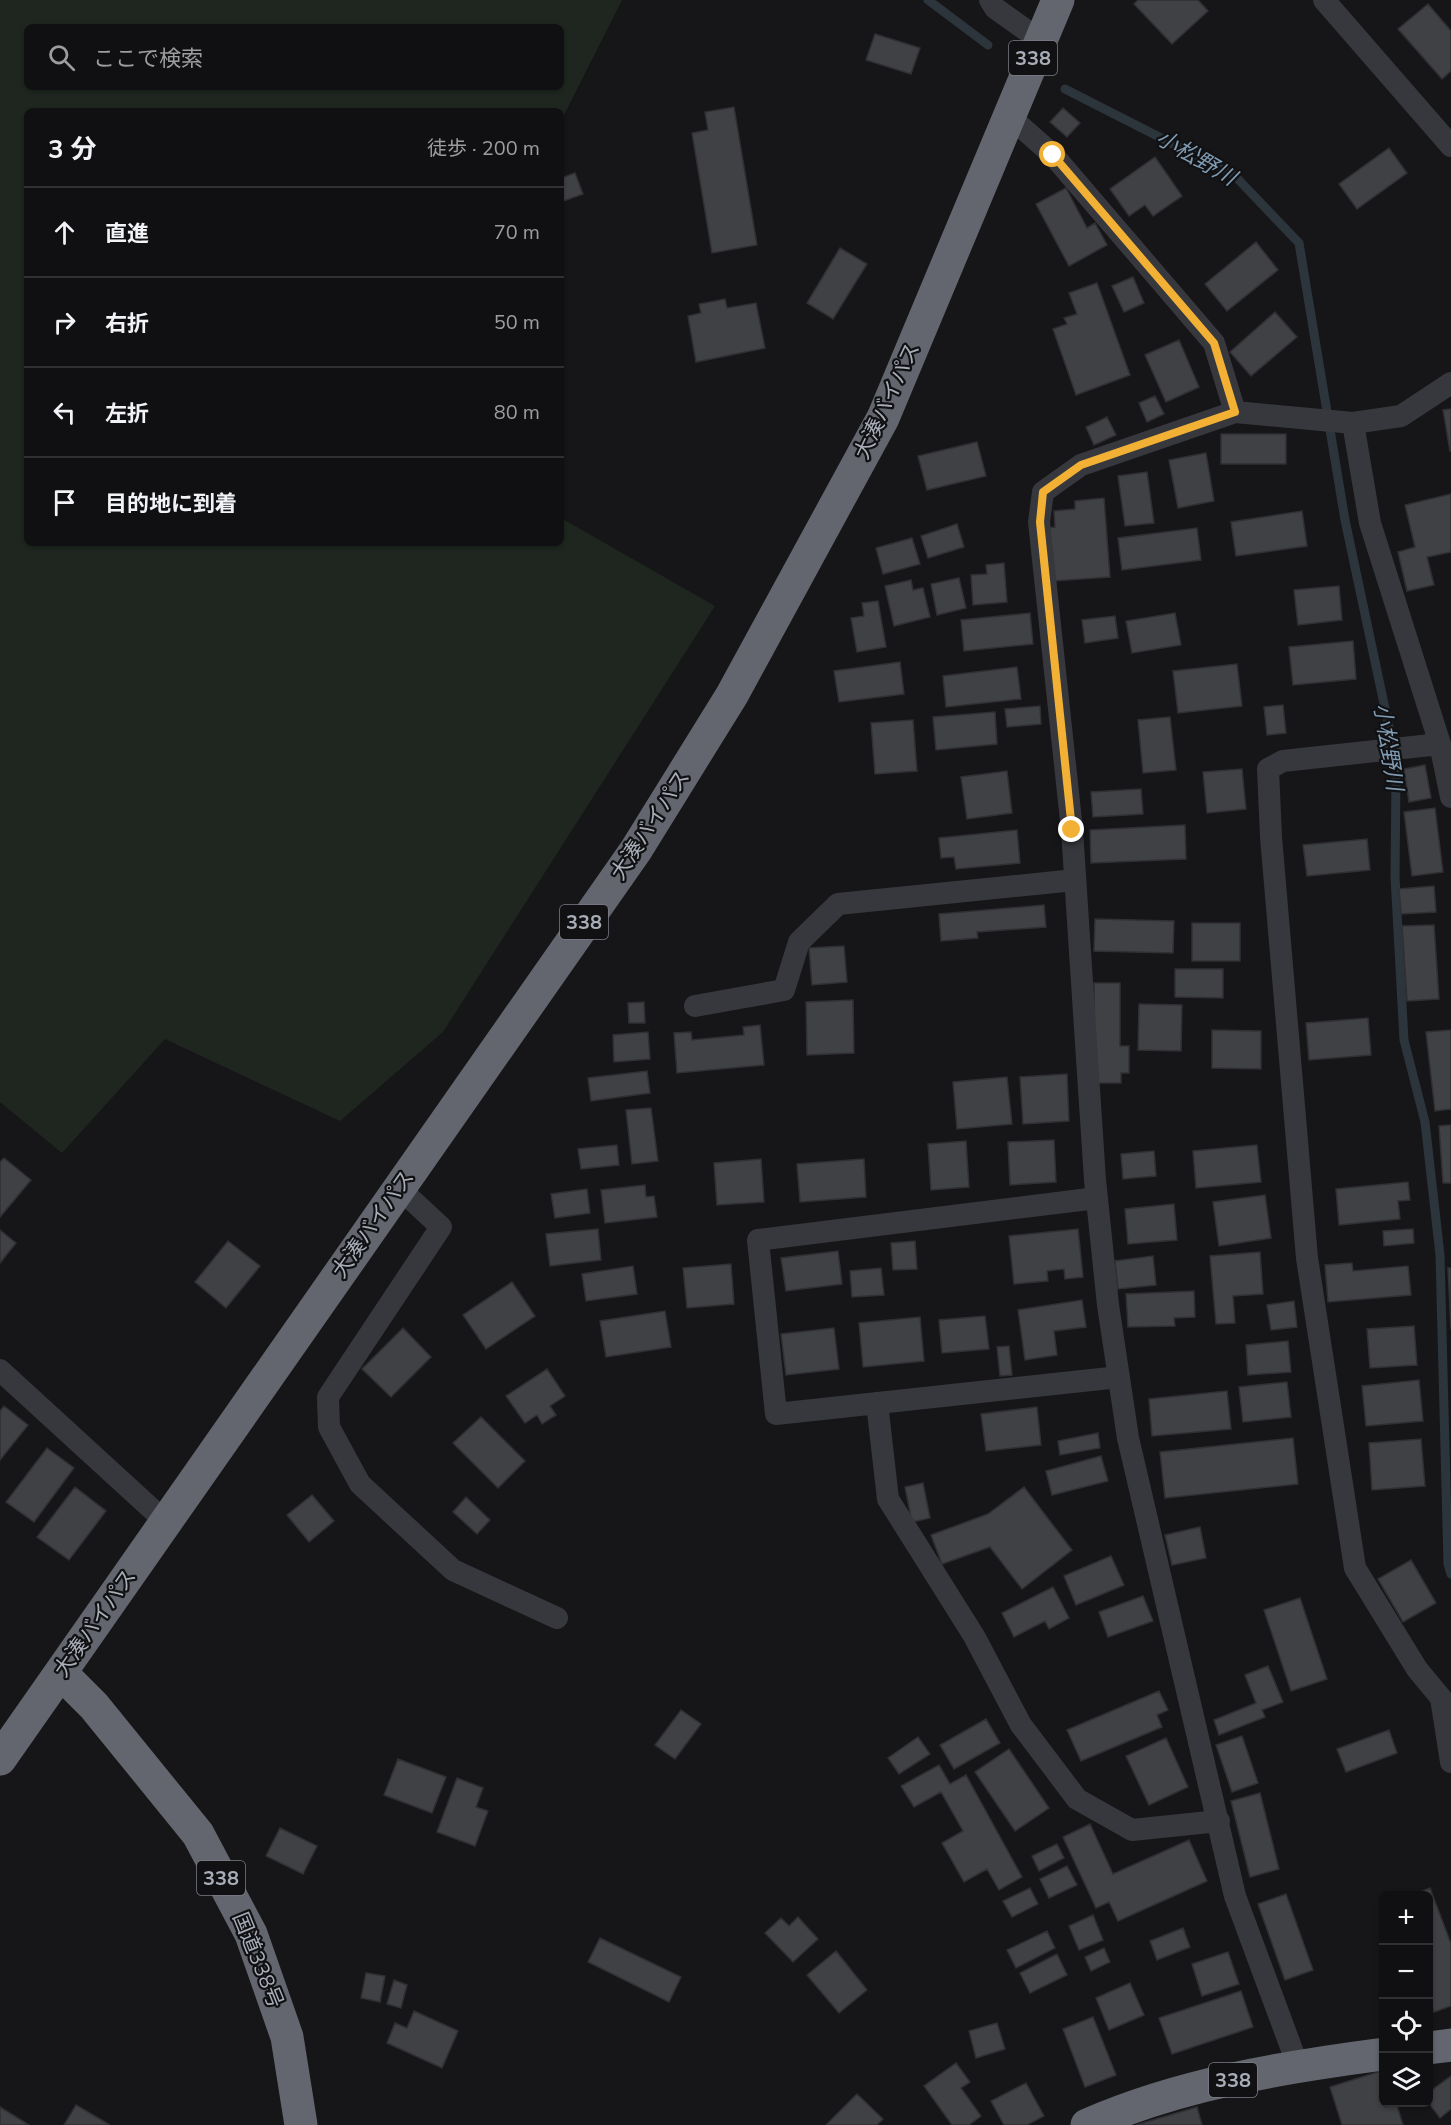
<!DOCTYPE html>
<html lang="ja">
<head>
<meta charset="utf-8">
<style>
	body { margin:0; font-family:"Nunito Sans","Noto Sans JP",sans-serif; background:#19191b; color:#f1f3f6 }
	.controls { position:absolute; right:18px; bottom:18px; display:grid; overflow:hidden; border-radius:9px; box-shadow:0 2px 4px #0004 }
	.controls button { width:54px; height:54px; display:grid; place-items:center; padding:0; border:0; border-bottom:2px solid #303032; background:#101012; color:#f1f3f6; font:30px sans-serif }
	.stop { position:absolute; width:18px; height:18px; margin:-14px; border:4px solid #f2b134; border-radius:50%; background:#fff }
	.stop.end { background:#f2b134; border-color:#fff; box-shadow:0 2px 6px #0008 }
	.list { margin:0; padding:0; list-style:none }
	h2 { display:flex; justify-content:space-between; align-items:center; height:78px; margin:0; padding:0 24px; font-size:26px }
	h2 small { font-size:20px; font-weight:400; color:#9c9d9f }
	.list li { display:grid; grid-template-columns:39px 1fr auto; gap:18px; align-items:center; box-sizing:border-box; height:90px; padding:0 24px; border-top:2px solid #303032 }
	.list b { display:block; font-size:22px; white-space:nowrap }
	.list em { font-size:20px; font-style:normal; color:#9c9d9f }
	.icon { flex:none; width:33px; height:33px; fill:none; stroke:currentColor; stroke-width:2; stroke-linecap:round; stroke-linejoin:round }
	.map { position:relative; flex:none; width:1451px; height:2125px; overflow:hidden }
	.search { position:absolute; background:#101012; box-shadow:0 2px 4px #0004; left:24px; top:24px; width:540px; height:66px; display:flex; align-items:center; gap:15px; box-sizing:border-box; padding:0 21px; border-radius:9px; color:#9c9d9f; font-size:22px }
	.panel { position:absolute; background:#101012; box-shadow:0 2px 4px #0004; left:24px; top:108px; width:540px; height:438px; border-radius:9px }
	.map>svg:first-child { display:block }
	.green { fill:#1e261f; fill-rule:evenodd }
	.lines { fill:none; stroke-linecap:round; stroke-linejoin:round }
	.stream { stroke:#2c353c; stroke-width:9 }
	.building { fill:#404145; stroke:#303034; stroke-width:1.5 }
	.street { stroke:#37383d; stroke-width:22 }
	.highway { stroke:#63666e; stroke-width:33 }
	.route { stroke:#f2b134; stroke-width:8 }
	.labels { text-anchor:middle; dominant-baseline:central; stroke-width:4.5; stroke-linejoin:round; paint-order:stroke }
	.shield { fill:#111113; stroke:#7b7e86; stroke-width:1.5 }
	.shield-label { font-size:20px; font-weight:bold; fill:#a8adb8 }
	.street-label { font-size:21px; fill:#a8adb8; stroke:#111113 }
	.water-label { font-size:22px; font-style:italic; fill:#7f9bb3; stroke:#111113 }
</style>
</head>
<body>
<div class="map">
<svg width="1451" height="2125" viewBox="0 0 1451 2125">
	<rect width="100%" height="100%" fill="#161618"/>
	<path class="green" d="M0 0H622L561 121V111H27V543H561V518L715 606 443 1032 340 1121 165 1039 62 1153 0 1102ZM27 27H561V87H27Z"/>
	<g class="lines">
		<path class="stream" d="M928 0 988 45
			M1065 89 1234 175 1299 243 1345 520 1390 732 1396 777 1395 877 1404 1040 1425 1122 1440 1255 1448 1564 1451 1574"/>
	</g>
	<path class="building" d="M1138 0H1198L1208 11 1172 44 1134 4Z
		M1428 4 1451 31V71L1442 79 1398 29Z
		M875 34 920 48 911 74 866 60Z
		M734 107 757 245 712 253 692 133 708 130 705 112Z
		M1063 108 1080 123 1067 137 1050 122Z
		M1389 148 1407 173 1357 209 1339 184Z
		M1155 157 1182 196 1153 216 1145 205 1129 216 1110 189Z
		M575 173 583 194 561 202V178Z
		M1066 188 1087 228 1095 223 1107 245 1069 266 1036 204Z
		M1256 242 1278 270 1227 311 1205 284Z
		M840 248 867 264 833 319 807 303Z
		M1133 277 1144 303 1124 312 1112 286Z
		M1097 283 1130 375 1076 395 1053 329 1067 324 1064 318 1077 314 1069 293Z
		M725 299 727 308 756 303 765 348 696 362 688 316 701 313 699 304Z
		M1275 312 1297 337 1251 376 1230 352Z
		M1179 340 1199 387 1166 402 1145 355Z
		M1155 396 1164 414 1147 422 1139 403Z
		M1451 409V451H1450L1443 410Z
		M1107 417 1116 435 1094 445 1086 427Z
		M1221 434H1286V464H1221Z
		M977 442 986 476 927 490 918 456Z
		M1206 453 1214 501 1178 508 1169 460Z
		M1147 472 1154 523 1125 526 1118 476Z
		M1451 494V552L1427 557 1434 585 1407 591 1398 552 1415 547 1405 505Z
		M1104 498 1110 577 1053 581 1049 528 1055 527 1054 511 1075 509V501Z
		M1302 511 1307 546 1236 556 1231 522Z
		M957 524 964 547 928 558 921 536Z
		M1197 528 1201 560 1122 570 1118 538Z
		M912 538 920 564 883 574 876 548Z
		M1004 563 1007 602 973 605 971 575 987 574 986 565Z
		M959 578 966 608 937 615 931 584Z
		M911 580 913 590 923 588 930 617 894 626 885 586Z
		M1339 586 1342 620 1298 625 1294 590Z
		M878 601 886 647 857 652 851 618 864 616 862 603Z
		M1030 613 1033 644 964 651 961 620Z
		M1175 613 1181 645 1132 653 1126 621Z
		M1115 616 1118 638 1085 643 1082 620Z
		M1353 641 1356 679 1293 685 1289 647Z
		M900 662 904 694 839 702 834 671Z
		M1237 664 1242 706 1178 713 1173 671Z
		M1017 667 1021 699 946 707 943 676Z
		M1283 705 1286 733 1267 735 1264 707Z
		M1040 706 1041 724 1007 727 1005 709Z
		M995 712 997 744 936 750 933 717Z
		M1170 717 1176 770 1143 773 1138 720Z
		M913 720 917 771 875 774 871 723Z
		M1425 765 1431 798 1409 802 1404 769Z
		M1242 769 1246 809 1207 813 1203 772Z
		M1007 771 1012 813 967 819 961 777Z
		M1141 789 1143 814 1093 817 1091 792Z
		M1435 808 1443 872 1412 876 1404 812Z
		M1185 825 1186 859 1091 863 1090 830Z
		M1017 830 1020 863 956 869 954 857 941 858 939 838Z
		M1367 839 1370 870 1307 876 1303 845Z
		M1434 886 1436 912 1401 914 1399 889Z
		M1044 905 1046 927 977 932 978 938 941 941 939 914Z
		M1095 919 1174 921 1173 953 1094 951Z
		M1192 923H1240V961H1192Z
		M1434 925 1439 999 1407 1001 1402 926Z
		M844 946 847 982 812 985 809 948Z
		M1175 969H1223V998L1175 997Z
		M1094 983H1120V1046H1129V1073H1121V1083H1095Z
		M853 1000 854 1053 807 1055 806 1002Z
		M644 1002 645 1023H629L628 1003Z
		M1139 1004 1182 1005 1181 1051 1138 1050Z
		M1368 1018 1371 1055 1309 1060 1306 1023Z
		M760 1025 764 1065 677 1073 674 1033 691 1032 692 1040 744 1035 743 1027Z
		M1212 1030 1261 1031V1069L1212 1068Z
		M1451 1030V1109L1435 1111 1426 1032Z
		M648 1032 650 1059 614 1062 613 1035Z
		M647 1071 650 1093 591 1101 588 1078Z
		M1067 1074 1069 1121 1023 1124 1020 1077Z
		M1007 1077 1012 1124 957 1129 953 1082Z
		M651 1108 658 1161 632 1164 626 1110Z
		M1451 1125V1183H1443L1439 1126Z
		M1054 1140 1056 1182 1010 1185 1008 1142Z
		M966 1141 969 1187 931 1190 928 1144Z
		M617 1145 619 1165 581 1169 578 1149Z
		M1257 1145 1261 1182 1196 1188 1193 1151Z
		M1154 1151 1156 1176 1123 1179 1121 1154Z
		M4 1158 31 1180 0 1217V1162Z
		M761 1159 764 1202 717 1205 714 1163Z
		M864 1159 866 1197 800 1202 797 1164Z
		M1408 1182 1410 1200 1398 1201 1400 1219 1339 1225 1336 1189Z
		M645 1185 646 1197 654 1196 657 1217 605 1223 601 1190Z
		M587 1189 590 1213 555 1218 551 1194Z
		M1265 1195 1271 1238 1219 1246 1213 1202Z
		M1174 1204 1177 1240 1128 1244 1125 1209Z
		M598 1229 601 1260 550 1266 546 1234Z
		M1078 1229 1083 1277 1065 1279 1064 1269 1047 1271 1048 1281 1014 1284 1009 1236Z
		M1413 1229 1414 1243 1384 1246 1383 1231Z
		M0 1230 16 1243 0 1263Z
		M228 1241 260 1266 226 1308 195 1282Z
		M915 1241 917 1269 893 1270 891 1243Z
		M838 1251 842 1284 786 1291 781 1258Z
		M1260 1252 1263 1294 1233 1296 1235 1323 1216 1324 1210 1256Z
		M1153 1256 1156 1285 1118 1289 1115 1261Z
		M1352 1263 1353 1271 1408 1266 1411 1295 1328 1302 1325 1265Z
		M731 1264 734 1304 687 1308 683 1268Z
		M633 1266 637 1294 586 1301 582 1274Z
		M881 1268 884 1295 852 1297 850 1271Z
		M1448 1268H1451V1329Z
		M512 1282 535 1316 486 1349 463 1315Z
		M1194 1291 1195 1317 1174 1318 1175 1326 1128 1327 1126 1294Z
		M1082 1300 1086 1327 1054 1331 1057 1355 1025 1360 1018 1310Z
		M1294 1301 1297 1327 1271 1330 1267 1305Z
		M665 1311 671 1347 606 1357 600 1321Z
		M985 1316 989 1349 942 1353 939 1320Z
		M920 1317 924 1361 863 1367 859 1323Z
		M1414 1326 1417 1365 1370 1368 1367 1329Z
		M403 1328 431 1357 391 1397 362 1369Z
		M834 1328 839 1369 786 1375 781 1334Z
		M1288 1341 1291 1372 1248 1375 1246 1345Z
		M1009 1346 1012 1375 1000 1376 997 1347Z
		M547 1369 565 1396 550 1406 556 1415 542 1424 537 1415 525 1423 506 1396Z
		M1419 1380 1423 1421 1366 1426 1362 1386Z
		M1287 1382 1291 1417 1243 1422 1239 1387Z
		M1227 1391 1231 1429 1152 1436 1149 1399Z
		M4 1406 28 1425 0 1460V1411Z
		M1037 1407 1041 1445 986 1451 981 1414Z
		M481 1417 525 1461 498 1488 453 1443Z
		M1098 1433 1100 1448 1060 1455 1058 1441Z
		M1293 1438 1298 1484 1165 1498 1160 1452Z
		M1421 1439 1425 1486 1372 1490 1369 1443Z
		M47 1448 74 1468 34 1522 6 1502Z
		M1101 1456 1108 1481 1052 1495 1046 1471Z
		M923 1483 930 1518 912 1522 905 1487Z
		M75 1487 106 1511 69 1560 37 1537Z
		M1024 1487 1072 1550 1022 1589 990 1547 942 1564 931 1535 988 1514Z
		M312 1495 334 1521 309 1542 287 1515Z
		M466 1497 490 1520 477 1534 453 1512Z
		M1200 1527 1206 1558 1172 1565 1165 1535Z
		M1111 1556 1124 1585 1076 1605 1064 1576Z
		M1411 1560 1436 1603 1403 1622 1378 1579Z
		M1053 1587 1069 1618 1049 1629 1045 1621 1014 1637 1002 1613Z
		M1143 1596 1153 1621 1108 1637 1099 1612Z
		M1300 1598 1327 1679 1291 1691 1264 1610Z
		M1268 1666 1283 1702 1262 1710 1265 1717 1219 1735 1214 1720 1256 1703 1245 1675Z
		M1159 1691 1168 1710 1157 1715 1162 1727 1081 1761 1067 1730Z
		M681 1710 701 1724 675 1759 655 1745Z
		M986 1719 1000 1743 954 1769 940 1745Z
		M1389 1730 1397 1753 1346 1772 1337 1749Z
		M1242 1736 1258 1783 1232 1792 1216 1745Z
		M918 1737 930 1754 899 1774 888 1758Z
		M1166 1738 1188 1787 1149 1805 1126 1756Z
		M1009 1749 1049 1808 1015 1831 975 1772Z
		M398 1759 446 1777 432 1813 384 1795Z
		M939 1765 950 1784 966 1775 1022 1877 999 1890 987 1869 964 1882 942 1843 963 1831 941 1792 914 1807 901 1786Z
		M457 1778 483 1788 476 1807 488 1811 475 1846 437 1832Z
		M1260 1793 1279 1869 1250 1877 1231 1801Z
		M1090 1824 1113 1874 1189 1840 1207 1881 1118 1921 1109 1902 1096 1908 1063 1837Z
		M280 1828 317 1846 303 1874 266 1856Z
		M1057 1844 1064 1858 1039 1871 1032 1856Z
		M1067 1866 1077 1885 1049 1898 1040 1879Z
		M1030 1888 1038 1904 1012 1917 1003 1901Z
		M1430 1888 1451 1944V2006L1434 2012 1428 1997V1896H1411Z
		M1286 1894 1313 1970 1285 1980 1258 1904Z
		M1093 1915 1103 1940 1079 1950 1069 1926Z
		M798 1917 818 1939 793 1962 765 1933 781 1918 789 1926Z
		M1183 1928 1190 1947 1157 1960 1150 1941Z
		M1047 1931 1055 1948 1016 1968 1007 1950Z
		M600 1938 681 1977 669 2002 588 1962Z
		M1104 1948 1110 1962 1091 1971 1085 1957Z
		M836 1951 867 1990 839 2013 807 1975Z
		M1228 1952 1239 1984 1202 1996 1192 1964Z
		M1057 1954 1067 1975 1030 1993 1020 1973Z
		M366 1973 385 1976 380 2002 361 1998Z
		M394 1980 407 1985 401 2008 387 2004Z
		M1130 1983 1144 2015 1109 2030 1096 1998Z
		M1241 1991 1253 2027 1172 2054 1159 2018Z
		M414 2011 458 2031 442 2068 387 2043 395 2023 407 2028Z
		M1093 2017 1116 2075 1085 2087 1063 2029Z
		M997 2023 1005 2049 976 2058 969 2031Z
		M956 2063 970 2082 961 2088 981 2116 969 2125H952L924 2086Z
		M1384 2070V2102H1396L1403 2125H1342L1330 2087Z
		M1451 2076V2109L1440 2118 1428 2102V2093Z
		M1026 2083 1044 2116 1027 2125H1004L991 2101Z
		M857 2094 883 2119 877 2125H826Z
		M76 2105 110 2125H64Z
		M0 2107 29 2125H0Z
		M1197 2107 1202 2125H1136Z"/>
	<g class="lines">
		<path class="street" d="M990 0 995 8 1041 41
			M1324 0 1451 146
			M1009 116 1053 155 1214 343 1235 412
			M1353 423 1370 523 1440 744 1451 797
			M1440 744 1283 761 1268 769 1271 837 1307 1258 1355 1568 1417 1669 1441 1698 1451 1762
			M695 1006 784 990 799 942 838 904 1075 880
			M399 1188 441 1227 328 1397 329 1427 360 1484 453 1570 557 1618
			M1097 1198 758 1240 776 1414 1119 1377
			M0 1370 166 1522
			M877 1403 888 1499 974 1636 1021 1725 1077 1799 1132 1830 1219 1821
			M1298 2066 1235 1896 1128 1438 1108 1305 1095 1180 1072 830 1039 522 1043 492 1081 465 1235 412 1353 423 1401 416 1451 383"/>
		<path class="highway" d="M61 1673 94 1706 198 1834 251 1934 287 2037 301 2125
			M0 1759 636 850 732 695 883 418 1058 0
			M1428 2048 1451 2045
			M1087 2125C1180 2084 1284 2067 1384 2054"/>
	</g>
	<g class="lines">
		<path class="route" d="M1053 155 1214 343 1235 412 1081 465 1043 492 1040 522 1072 830"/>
	</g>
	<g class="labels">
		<g class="shield">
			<rect x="1009" y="41" width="48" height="34" rx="4.5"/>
			<rect x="560" y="905" width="48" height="34" rx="4.5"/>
			<rect x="197" y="1861" width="48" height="34" rx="4.5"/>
			<rect x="1209" y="2063" width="48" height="34" rx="4.5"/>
		</g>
		<g class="shield-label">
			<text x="1033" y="58">338</text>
			<text x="584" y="922">338</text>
			<text x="221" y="1878">338</text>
			<text x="1233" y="2080">338</text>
		</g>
		<g class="street-label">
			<text transform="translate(887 401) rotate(-65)">大湊バイパス</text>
			<text transform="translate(650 825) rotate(-57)">大湊バイパス</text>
			<text transform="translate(373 1224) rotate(-55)">大湊バイパス</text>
			<text transform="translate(95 1623) rotate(-55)">大湊バイパス</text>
			<text transform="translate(258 1960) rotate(68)">国道338号</text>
		</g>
		<g class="water-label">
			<text transform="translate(1196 158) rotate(30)">小松野川</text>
			<text transform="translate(1388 747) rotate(81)">小松野川</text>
		</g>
	</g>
</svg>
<div class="controls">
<button>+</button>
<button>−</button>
<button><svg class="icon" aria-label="locate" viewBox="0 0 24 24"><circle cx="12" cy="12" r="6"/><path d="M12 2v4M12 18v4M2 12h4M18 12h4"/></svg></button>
<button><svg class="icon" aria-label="layers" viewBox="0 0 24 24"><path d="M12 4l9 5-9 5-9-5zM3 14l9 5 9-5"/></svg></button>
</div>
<div class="stop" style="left:1053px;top:155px"></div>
<div class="stop end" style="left:1072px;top:830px"></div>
<div class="search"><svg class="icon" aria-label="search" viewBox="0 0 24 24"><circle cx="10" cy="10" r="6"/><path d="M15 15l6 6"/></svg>ここで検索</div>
<section class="panel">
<h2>3 分<small>徒歩 · 200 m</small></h2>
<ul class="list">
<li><svg class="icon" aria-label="ahead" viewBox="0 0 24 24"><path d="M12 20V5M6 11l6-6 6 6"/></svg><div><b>直進</b></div><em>70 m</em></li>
<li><svg class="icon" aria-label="right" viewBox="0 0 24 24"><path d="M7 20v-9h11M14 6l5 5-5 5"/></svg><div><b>右折</b></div><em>50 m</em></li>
<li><svg class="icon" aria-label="left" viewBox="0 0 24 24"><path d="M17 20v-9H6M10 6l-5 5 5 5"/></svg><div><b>左折</b></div><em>80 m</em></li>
<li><svg class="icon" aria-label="arrive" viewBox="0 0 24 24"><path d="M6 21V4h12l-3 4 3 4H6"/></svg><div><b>目的地に到着</b></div></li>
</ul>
</section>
</div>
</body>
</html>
